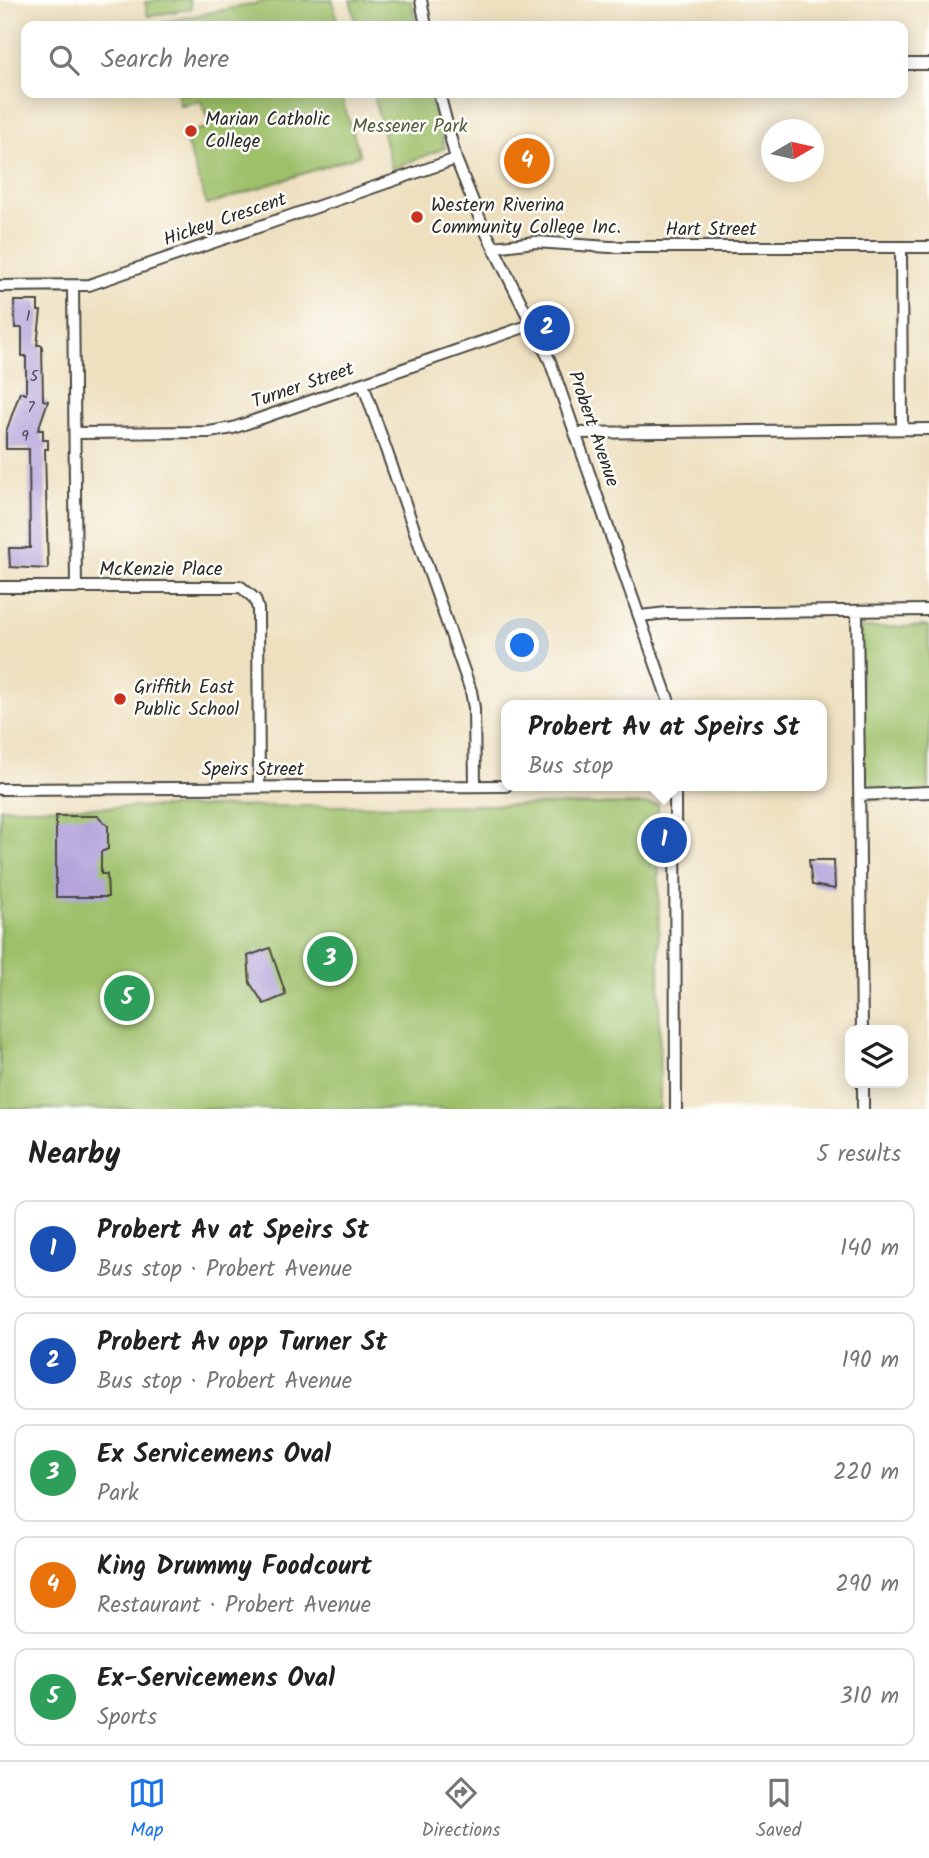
<!DOCTYPE html>
<html lang="en">
<head>
<meta charset="utf-8">
<style>
	body { margin:0; font-family:Kalam,sans-serif; background:#f6f6f6; color:#222 }
	.controls { position:absolute; right:21px; bottom:21px; display:grid; overflow:hidden; border-radius:14px; box-shadow:0 4px 18px #0003 }
	.controls button { width:63px; height:63px; display:grid; place-items:center; padding:0; border:0; border-bottom:2px solid #e0e0e0; background:#fff; color:#222; font:35px sans-serif }
	.compass { position:absolute; left:761px; top:119px; width:63px; height:63px; border-radius:50%; background:#fff; box-shadow:0 4px 18px #0003; rotate:81deg }
	.you { position:absolute; left:523px; top:646px; width:24px; height:24px; margin:-18px; border:5px solid #fff; border-radius:50%; background:#1a73e8; box-shadow:0 0 0 10px #1a73e833 }
	.badge { display:grid; place-items:center; width:46px; height:46px; border-radius:50%; background:#1a73e8; color:#fff; font-size:23px; font-weight:700 }
	.pin { position:absolute; translate:-50% -50%; border:4px solid #fff; box-shadow:0 2px 7px #0006 }
	.popup { position:absolute; left:501px; top:700px; width:326px; height:91px; box-sizing:border-box; display:grid; place-content:center; border-radius:14px; background:#fff; filter:drop-shadow(0 2px 5px #0005); font-size:23px; white-space:nowrap; color:#767676 }
	.popup b { font-size:26px; color:#222 }
	.popup::after { content:''; position:absolute; left:50%; top:100%; margin-left:-14px; border:14px solid transparent; border-top-color:#fff }
	.list { margin:0; padding:0; list-style:none }
	h2 { display:flex; justify-content:space-between; align-items:center; height:91px; margin:0; padding:0 28px; font-size:30px }
	h2 small { font-size:23px; font-weight:400; color:#767676 }
	.list li { display:grid; grid-template-columns:46px 1fr auto; gap:21px; align-items:center; box-sizing:border-box; height:98px; margin:0 14px 14px; padding:0 14px; border:2px solid #e0e0e0; border-radius:14px }
	.list b { display:block; font-size:26px; white-space:nowrap }
	.list p { margin:0; font-size:23px; white-space:nowrap; color:#767676 }
	.list em { font-size:23px; font-style:normal; color:#767676 }
	.icon { flex:none; width:38px; height:38px; fill:none; stroke:currentColor; stroke-width:2; stroke-linecap:round; stroke-linejoin:round }
	.map { position:relative; flex:none; width:929px; height:1109px; overflow:hidden }
	.search { position:absolute; background:#fff; box-shadow:0 4px 18px #0003; left:21px; right:21px; top:21px; height:77px; display:flex; align-items:center; gap:18px; box-sizing:border-box; padding:0 24px; border-radius:14px; color:#767676; font-size:26px }
	.sheet { height:651px; background:#fff }
	nav { display:flex; justify-content:space-around; align-items:center; box-sizing:border-box; height:98px; border-top:2px solid #e0e0e0; background:#fff; font-size:19px; color:#767676 }
	nav a { display:grid; justify-items:center; gap:4px }
	nav .on { color:#1a73e8 }
	.map>svg:first-child { display:block }
	.green { fill:#9dc069; stroke:#64764a; stroke-width:2 }
	.building { fill:#b4a4db }
	.lines { fill:none; stroke-linecap:round; stroke-linejoin:round }
	.minor-casing { stroke:#484641; stroke-width:14 }
	.minor { stroke:#fff; stroke-width:10 }
	.poi-dot { fill:#c8321e; stroke:#fdfcf7; stroke-width:2.5 }
	.labels { text-anchor:middle; dominant-baseline:central; stroke-width:5; stroke-linejoin:round; paint-order:stroke }
	.number-label { font-size:16px; fill:#4d4957 }
	.poi-label { font-size:19px; fill:#2b2b2b; stroke:#fdfcf7; text-anchor:start }
	.park-label { font-size:19px; fill:#535f41; stroke:#fdfcf7 }
	.street-label { font-size:19px; fill:#2b2b2b; stroke:#fdfcf7 }
</style>
</head>
<body>
<div class="map">
<svg width="929" height="1109" viewBox="0 0 929 1109">
	<rect width="100%" height="100%" fill="#fdfcf7"/>
	<filter id="ink" filterUnits="userSpaceOnUse"><feTurbulence type="fractalNoise" baseFrequency=".0143" numOctaves="2"/><feDisplacementMap in="SourceGraphic" scale="14" xChannelSelector="R" yChannelSelector="G"/><feConvolveMatrix kernelMatrix="1 2 1 2 8 2 1 2 1" color-interpolation-filters="sRGB"/></filter>
	<filter id="wash" filterUnits="userSpaceOnUse"><feTurbulence type="fractalNoise" baseFrequency=".00686" numOctaves="4" result="noise"/><feDisplacementMap in="SourceGraphic" scale="28" xChannelSelector="R" yChannelSelector="G"/><feGaussianBlur stdDeviation="1.57" result="paint"/><feColorMatrix in="noise" values="0 0 0 0 0 0 0 0 0 0 0 0 0 0 0 0 0 1.4 0 .05"/><feComposite in="paint" operator="in"/></filter>
	<g filter="url(#wash)">
		<rect width="100%" height="100%" fill="#eee0bf"/>
		<path class="green" d="M159 0H190L191 9 148 16 145 2Z
			M272 0H333L338 26H164L163 22Z
			M350 0H411L417 26H357Z
			M177 93H340L360 155 207 205 184 135 210 126 201 101 180 105Z
			M373 93H429L445 148 392 169Z
			M929 626V798L860 800V628Z
			M658 804 660 1109H0V808Z"/>
		<g id="blocks">
			<path class="building" d="M14 301H38V311H41L37 345H42L43 400 48 401 38 430H43V440H48V449H45L48 569 10 567 9 548H30L29 449H6V432L20 392 26 394V356H22V328H15Z
				M56 816H98L108 826V849L101 852V874H107L108 897H56Z
				M809 860H834L835 889 812 885Z
				M270 948 286 995 264 1004 250 983 248 956Z"/>
		</g>
	</g>
	<g filter="url(#ink)">
		<use href="#blocks" fill-opacity="0" stroke="#484641" stroke-width="2"/>
		<g class="lines">
			<defs>
				<path id="minor" d="M421 0 426 26
					M903 64H929
					M439 93 456 159 482 224 550 361 670 705
					M494 247 535 242 610 247H929
					M901 247 902 429
					M0 286 89 285 456 159
					M73 286 76 588
					M363 384 471 691 474 708 475 786
					M76 433 209 432 233 428 533 324
					M575 433 929 429
					M0 587H241L255 599 258 609 259 787
					M857 611 862 1030
					M640 616 667 613 929 610
					M675 786 676 1109
					M0 789 506 786
					M860 795 929 792
					M863 1083V1109"/>
			</defs>
			<use href="#minor" class="minor-casing"/>
			<use href="#minor" class="minor"/>
		</g>
	</g>
	<g class="poi-dot">
		<circle cx="191" cy="131" r="7"/>
		<circle cx="417" cy="217" r="7"/>
		<circle cx="120" cy="699" r="7"/>
	</g>
	<g class="labels">
		<g class="number-label">
			<text x="28" y="316">1</text>
			<text x="34" y="376">5</text>
			<text x="31" y="407">7</text>
			<text x="25" y="436">9</text>
		</g>
		<g class="poi-label">
			<text x="205" y="120">Marian Catholic<tspan x="205" dy="22">College</tspan></text>
			<text x="431" y="206">Western Riverina<tspan x="431" dy="22">Community College Inc.</tspan></text>
			<text x="134" y="688">Griffith East<tspan x="134" dy="22">Public School</tspan></text>
		</g>
		<g class="park-label">
			<text x="410" y="127">Messener Park</text>
		</g>
		<g class="street-label">
			<text transform="translate(225 220) rotate(-19)">Hickey Crescent</text>
			<text x="711" y="230">Hart Street</text>
			<text transform="translate(303 386) rotate(-19)">Turner Street</text>
			<text transform="translate(593 429) rotate(71)">Probert Avenue</text>
			<text x="161" y="570">McKenzie Place</text>
			<text x="253" y="770">Speirs Street</text>
		</g>
	</g>
</svg>
<div class="controls">
<button><svg class="icon" aria-label="layers" viewBox="0 0 24 24"><path d="M12 4l9 5-9 5-9-5zM3 14l9 5 9-5"/></svg></button>
</div>
<svg class="compass" viewBox="-18 -18 36 36"><path d="M0-13l5 13h-10z" fill="#e53935"/><path d="M0 13l5-13h-10z" fill="#767676"/></svg>
<div class="you"></div>
<div class="pin badge" style="left:664px;top:840px;background:#1a4fb4">1</div>
<div class="popup"><b>Probert Av at Speirs St</b>Bus stop</div>
<div class="pin badge" style="left:547px;top:328px;background:#1a4fb4">2</div>
<div class="pin badge" style="left:330px;top:959px;background:#2e9e5b">3</div>
<div class="pin badge" style="left:527px;top:161px;background:#e8710a">4</div>
<div class="pin badge" style="left:127px;top:998px;background:#2e9e5b">5</div>
<div class="search"><svg class="icon" aria-label="search" viewBox="0 0 24 24"><circle cx="10" cy="10" r="6"/><path d="M15 15l6 6"/></svg>Search here</div>
</div>
<section class="sheet">
<h2>Nearby<small>5 results</small></h2>
<ul class="list">
<li><span class="badge" style="background:#1a4fb4">1</span><div><b>Probert Av at Speirs St</b><p>Bus stop · Probert Avenue</p></div><em>140 m</em></li>
<li><span class="badge" style="background:#1a4fb4">2</span><div><b>Probert Av opp Turner St</b><p>Bus stop · Probert Avenue</p></div><em>190 m</em></li>
<li><span class="badge" style="background:#2e9e5b">3</span><div><b>Ex Servicemens Oval</b><p>Park</p></div><em>220 m</em></li>
<li><span class="badge" style="background:#e8710a">4</span><div><b>King Drummy Foodcourt</b><p>Restaurant · Probert Avenue</p></div><em>290 m</em></li>
<li><span class="badge" style="background:#2e9e5b">5</span><div><b>Ex-Servicemens Oval</b><p>Sports</p></div><em>310 m</em></li>
</ul>
</section>
<nav>
<a class="on"><svg class="icon" aria-label="map" viewBox="0 0 24 24"><path d="M3 6l6-2 6 2 6-2v14l-6 2-6-2-6 2zM9 4v14M15 6v14"/></svg>Map</a>
<a><svg class="icon" aria-label="directions" viewBox="0 0 24 24"><path d="M12 3l9 9-9 9-9-9zM9 14v-3h6M13 9l2 2-2 2"/></svg>Directions</a>
<a><svg class="icon" aria-label="saved" viewBox="0 0 24 24"><path d="M7 4h10v16l-5-4-5 4z"/></svg>Saved</a>
</nav>
</body>
</html>
